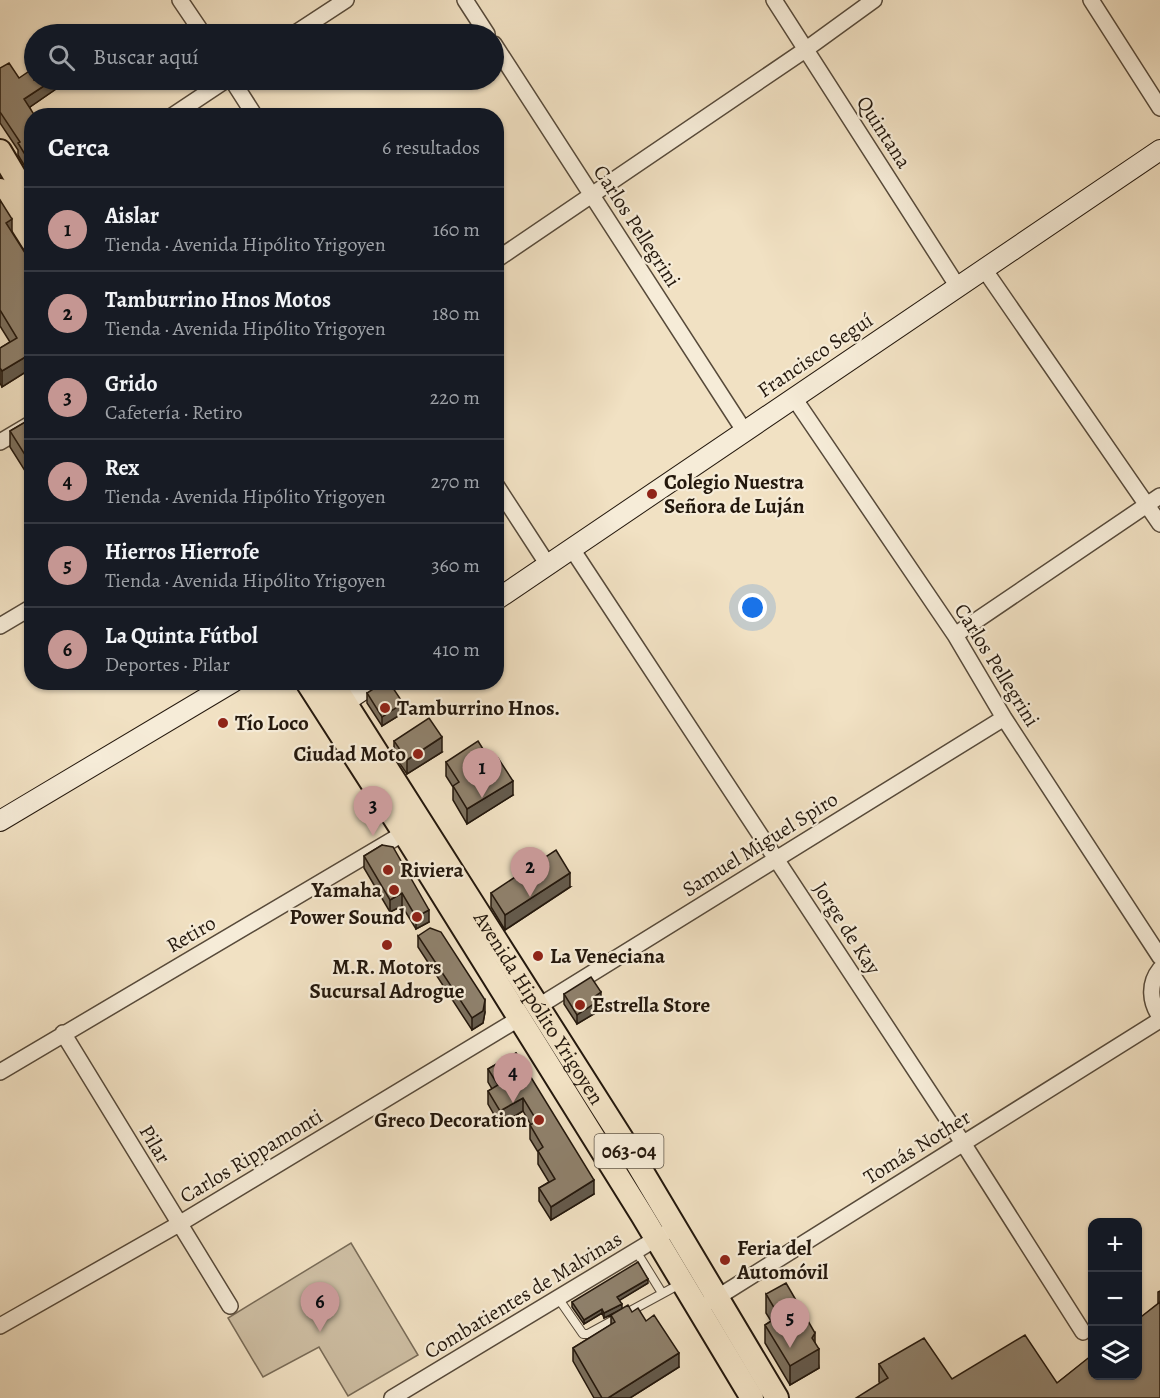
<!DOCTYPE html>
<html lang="es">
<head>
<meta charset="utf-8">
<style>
	body { margin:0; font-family:Alegreya,serif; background:#242831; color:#f1f3f6 }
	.controls { position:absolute; right:18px; bottom:18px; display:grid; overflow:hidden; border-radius:12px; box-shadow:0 2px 4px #0004 }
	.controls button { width:54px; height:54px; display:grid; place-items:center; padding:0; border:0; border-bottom:2px solid #363941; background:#171b24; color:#f1f3f6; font:30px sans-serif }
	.you { position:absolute; left:753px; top:608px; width:21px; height:21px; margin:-15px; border:4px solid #fff; border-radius:50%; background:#1a73e8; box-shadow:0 0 0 9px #1a73e833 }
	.badge { display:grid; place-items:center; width:39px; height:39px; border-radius:50%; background:#c59692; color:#111; font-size:20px; font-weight:700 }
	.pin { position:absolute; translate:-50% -50px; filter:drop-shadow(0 2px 3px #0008) }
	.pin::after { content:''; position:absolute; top:32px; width:21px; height:18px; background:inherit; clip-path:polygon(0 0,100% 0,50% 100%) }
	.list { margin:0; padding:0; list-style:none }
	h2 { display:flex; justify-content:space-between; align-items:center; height:78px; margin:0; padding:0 24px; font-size:26px }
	h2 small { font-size:20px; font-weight:400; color:#9ea1a6 }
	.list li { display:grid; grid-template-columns:39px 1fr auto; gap:18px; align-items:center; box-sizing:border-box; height:84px; padding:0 24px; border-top:2px solid #363941 }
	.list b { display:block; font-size:22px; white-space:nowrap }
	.list p { margin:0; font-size:20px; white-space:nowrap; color:#9ea1a6 }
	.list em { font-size:20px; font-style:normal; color:#9ea1a6 }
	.icon { flex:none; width:33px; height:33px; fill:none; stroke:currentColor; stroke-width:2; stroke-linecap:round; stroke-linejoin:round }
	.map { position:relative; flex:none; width:1160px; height:1398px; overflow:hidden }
	.search { position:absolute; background:#171b24; box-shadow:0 2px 4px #0004; left:24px; top:24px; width:480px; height:66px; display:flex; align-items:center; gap:15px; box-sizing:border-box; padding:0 21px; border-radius:33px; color:#9ea1a6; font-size:22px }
	.panel { position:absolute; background:#171b24; box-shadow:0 2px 4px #0004; left:24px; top:108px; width:480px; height:582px; border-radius:24px }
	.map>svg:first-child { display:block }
	.green { fill:#cebfa4; stroke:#796c58; stroke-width:1.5 }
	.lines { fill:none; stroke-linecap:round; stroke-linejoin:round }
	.lane-casing { stroke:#574a3a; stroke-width:10 }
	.street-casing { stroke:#574a3a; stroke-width:18 }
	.secondary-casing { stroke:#24180d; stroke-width:22 }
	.primary-casing { stroke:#24180d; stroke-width:26 }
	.lane { stroke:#f6ecd8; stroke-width:8 }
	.street { stroke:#f6ecd8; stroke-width:15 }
	.secondary { stroke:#f6ecd8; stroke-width:20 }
	.primary { stroke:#f1e1c3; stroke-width:22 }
	.wall { fill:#7b6f5d; stroke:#24180d; stroke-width:1.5 }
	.shaded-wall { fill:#645a4c; stroke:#24180d; stroke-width:1.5 }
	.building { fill:#8f816c; stroke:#24180d; stroke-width:1.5 }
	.poi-dot { fill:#8f2418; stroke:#f6ecd8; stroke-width:2 }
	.labels { text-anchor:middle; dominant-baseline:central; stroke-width:4.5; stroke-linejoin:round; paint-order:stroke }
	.shield { fill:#f6ecd8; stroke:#63584a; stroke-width:1.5 }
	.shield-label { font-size:20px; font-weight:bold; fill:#24180d }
	.street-label { font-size:21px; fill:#24180d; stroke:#f6ecd8 }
	.poi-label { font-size:21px; font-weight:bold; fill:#24180d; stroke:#f6ecd8; text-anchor:start }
</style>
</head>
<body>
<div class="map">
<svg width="1160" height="1398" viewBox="0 0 1160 1398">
	<rect width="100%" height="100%" fill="#f1e1c3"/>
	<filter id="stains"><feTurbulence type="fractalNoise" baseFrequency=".00333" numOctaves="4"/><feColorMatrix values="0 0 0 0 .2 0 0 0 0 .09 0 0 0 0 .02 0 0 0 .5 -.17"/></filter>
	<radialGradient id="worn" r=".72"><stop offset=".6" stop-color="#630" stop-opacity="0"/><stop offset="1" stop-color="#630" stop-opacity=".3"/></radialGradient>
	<path class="green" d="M351 1243 418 1355 348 1396 319 1347 263 1377 228 1318Z"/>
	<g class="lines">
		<defs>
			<path id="lane" d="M636 1251 662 1293
				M558 1298 583 1334H588L680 1284"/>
			<path id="street" d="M180 0 203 34
				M465 0 487 34
				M774 0 958 287
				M1091 0 1160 108
				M294 34 346 0
				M494 44 745 432
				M232 80 255 116
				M172 116 226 80
				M496 260 805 50 874 0
				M984 269 1160 524
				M794 398 955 635 1004 718 1160 957
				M0 442 32 423
				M496 485 548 565
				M572 549 963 1143 1083 1332
				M0 626 32 607
				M955 635 1160 496
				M1160 969C1148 984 1150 1002 1160 1017
				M539 1006 1004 718
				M63 1033 230 1306
				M0 1072 404 833
				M710 1302 1160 1020
				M0 1326 179 1224 520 1018
				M392 1398 664 1234"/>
			<path id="secondary" d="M496 600 1160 150
				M334 709 375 682
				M0 821 233 682"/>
			<g id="primary">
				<path d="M0 151 32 205"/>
				<path d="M0 190 32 241"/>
				<path d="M307 682 404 833 642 1215 752 1398"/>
				<path id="s1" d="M332 682 631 1153 777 1398"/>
			</g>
		</defs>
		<use href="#lane" class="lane-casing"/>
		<use href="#street" class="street-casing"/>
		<use href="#secondary" class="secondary-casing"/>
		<use href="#primary" class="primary-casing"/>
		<use href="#lane" class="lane"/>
		<use href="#street" class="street"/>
		<use href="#secondary" class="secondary"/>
		<use href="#primary" class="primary"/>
	</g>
	<path class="wall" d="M0 68 19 78 69 80 30 107 32 116V178L18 155V150L0 123Z
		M0 200 12 233 32 264V368L2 387 0 383V348L10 342 0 326Z
		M32 418V482L10 447V431Z
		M367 693 403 713 382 726 367 703Z
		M394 741 442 752 407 774 394 755Z
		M446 762 513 795 467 824 453 800V787L446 776Z
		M382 845 429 922 416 929 402 906 390 912 364 868V856Z
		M570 887 505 930 491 907V893Z
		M418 936 485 1012 483 1023 472 1030 418 947Z
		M564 994 601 1002 597 1004V1012L577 1024 564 1004Z
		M516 1053 594 1194 551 1220 539 1201V1188L549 1182 538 1164V1152L530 1139V1125H531L523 1111 500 1125 488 1104V1091L492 1089 488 1082V1069Z
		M648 1283 619 1300 622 1309 632 1312 646 1321 679 1367 630 1398H594L573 1361V1348L611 1325V1315L604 1318 602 1313 584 1324 572 1307V1302Z
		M1160 1291V1398L880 1383 879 1382V1364L952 1379 1057 1383 1158 1304V1292Z
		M766 1294 815 1343 819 1368 790 1385 765 1343V1325L771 1321 766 1313Z"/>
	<path class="shaded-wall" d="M53 80H69L24 111V99Z
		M12 219V235L6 223Z
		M32 353V368L2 387V371Z
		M403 703V713L382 726V717Z
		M442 737V752L407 774V760Z
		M513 781V795L467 824V809Z
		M570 873V887L505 930V915Z
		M402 893V906L390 912V900Z
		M429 910V922L416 929V917Z
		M601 992V1002L597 1004V1012L577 1024V1015L594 997Z
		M485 1000V1012L483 1023 472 1030V1018Z
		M523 1098V1111L500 1125V1111Z
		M594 1180V1194L551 1220V1207Z
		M648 1279V1283L617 1302V1297Z
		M622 1304V1309L604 1318V1313Z
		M602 1309V1313L584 1324V1320Z
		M815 1333V1351L819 1349V1368L790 1385V1366Z
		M679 1353V1367L630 1398H608Z"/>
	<path class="building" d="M9 63 19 78 34 68V80H53L24 99 35 116H32V166L18 143 20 142 0 112V68Z
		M0 200 12 219 6 223 32 264V353L2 371 0 368V348L17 338 0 310Z
		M32 418V466L10 431Z
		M384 682H389L403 703 382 717 367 693Z
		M429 718 442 737 407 760 394 741Z
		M478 741 491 762 498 758 513 781 467 809 453 786 459 782 446 762Z
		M382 845 393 847 429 910 416 917 402 893 390 900 364 856Z
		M556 850 570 873 505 915 491 893Z
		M430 928 441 932 485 1000 483 1011 472 1018 418 936Z
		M591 977 601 992 594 997 597 1002 577 1015 564 994Z
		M516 1053 594 1180 551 1207 539 1188 555 1179 538 1151 543 1147 530 1125 537 1121 523 1098 500 1111 488 1091 498 1085 488 1069Z
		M638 1262 648 1279 617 1297 622 1304 604 1313 602 1309 584 1320 572 1302Z
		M786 1283 815 1333 812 1338 819 1349 790 1366 765 1325 779 1316 766 1294Z
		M1160 1302V1398H856L888 1378 879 1364 924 1338 952 1379 1025 1335 1057 1383 1092 1355V1376H1137V1320Z
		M628 1305 632 1312 638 1308 646 1321 654 1315 679 1353 608 1398H602L573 1348 615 1322 611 1315Z"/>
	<g class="poi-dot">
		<circle cx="652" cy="494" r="6"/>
		<circle cx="385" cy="708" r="6"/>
		<circle cx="223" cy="723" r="6"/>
		<circle cx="418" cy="754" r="6"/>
		<circle cx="388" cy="870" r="6"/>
		<circle cx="394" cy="890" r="6"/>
		<circle cx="417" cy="917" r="6"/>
		<circle cx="387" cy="945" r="6"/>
		<circle cx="538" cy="956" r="6"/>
		<circle cx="580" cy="1005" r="6"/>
		<circle cx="539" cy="1120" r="6"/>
		<circle cx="725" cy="1260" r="6"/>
	</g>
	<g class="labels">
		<rect class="shield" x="594.5" y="1134" width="69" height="34" rx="4.5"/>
		<g class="shield-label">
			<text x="629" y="1151">063-04</text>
		</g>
		<g class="street-label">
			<text transform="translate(884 132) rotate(57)">Quintana</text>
			<text transform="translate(637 226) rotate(57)">Carlos Pellegrini</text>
			<text transform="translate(815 355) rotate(-34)">Francisco Seguí</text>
			<text transform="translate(997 665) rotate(58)">Carlos Pellegrini</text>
			<text transform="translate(760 844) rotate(-32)">Samuel Miguel Spiro</text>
			<text transform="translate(847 928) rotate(57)">Jorge de Kay</text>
			<text transform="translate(191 934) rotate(-30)">Retiro</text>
			<text stroke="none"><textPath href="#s1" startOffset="386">Avenida Hipólito Yrigoyen</textPath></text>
			<text transform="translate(155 1144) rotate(59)">Pilar</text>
			<text transform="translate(917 1147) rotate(-32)">Tomás Nother</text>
			<text transform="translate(251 1156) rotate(-31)">Carlos Rippamonti</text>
			<text transform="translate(523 1295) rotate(-31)">Combatientes de Malvinas</text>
		</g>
		<g class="poi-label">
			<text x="664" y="482">Colegio Nuestra<tspan x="664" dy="24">Señora de Luján</tspan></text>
			<text x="397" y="708">Tamburrino Hnos.</text>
			<text x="235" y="723">Tío Loco</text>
			<text x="406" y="754" text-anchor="end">Ciudad Moto</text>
			<text x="400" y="870">Riviera</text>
			<text x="382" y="890" text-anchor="end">Yamaha</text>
			<text x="405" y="917" text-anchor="end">Power Sound</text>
			<text x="550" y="956">La Veneciana</text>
			<text x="387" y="967" text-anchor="middle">M.R. Motors<tspan x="387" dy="24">Sucursal Adrogue</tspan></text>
			<text x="592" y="1005">Estrella Store</text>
			<text x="527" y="1120" text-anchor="end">Greco Decoration</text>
			<text x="737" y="1248">Feria del<tspan x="737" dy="24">Automóvil</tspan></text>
		</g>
	</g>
	<rect width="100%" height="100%" filter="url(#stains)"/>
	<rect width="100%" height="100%" fill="url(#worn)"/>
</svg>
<div class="controls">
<button>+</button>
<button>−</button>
<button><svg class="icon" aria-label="layers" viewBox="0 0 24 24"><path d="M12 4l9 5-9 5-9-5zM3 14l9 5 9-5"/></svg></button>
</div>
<div class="you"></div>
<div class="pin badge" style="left:482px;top:798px">1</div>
<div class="pin badge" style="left:530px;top:897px">2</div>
<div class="pin badge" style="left:373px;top:836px">3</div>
<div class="pin badge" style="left:513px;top:1103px">4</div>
<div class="pin badge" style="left:790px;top:1348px">5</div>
<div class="pin badge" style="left:320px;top:1332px">6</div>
<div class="search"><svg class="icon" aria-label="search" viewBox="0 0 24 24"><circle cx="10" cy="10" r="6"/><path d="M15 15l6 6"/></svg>Buscar aquí</div>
<section class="panel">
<h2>Cerca<small>6 resultados</small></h2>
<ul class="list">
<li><span class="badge">1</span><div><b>Aislar</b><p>Tienda · Avenida Hipólito Yrigoyen</p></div><em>160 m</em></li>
<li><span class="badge">2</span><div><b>Tamburrino Hnos Motos</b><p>Tienda · Avenida Hipólito Yrigoyen</p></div><em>180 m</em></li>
<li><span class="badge">3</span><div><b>Grido</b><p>Cafetería · Retiro</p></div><em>220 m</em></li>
<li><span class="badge">4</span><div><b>Rex</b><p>Tienda · Avenida Hipólito Yrigoyen</p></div><em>270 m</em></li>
<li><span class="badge">5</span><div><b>Hierros Hierrofe</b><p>Tienda · Avenida Hipólito Yrigoyen</p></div><em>360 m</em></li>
<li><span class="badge">6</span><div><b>La Quinta Fútbol</b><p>Deportes · Pilar</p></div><em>410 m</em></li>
</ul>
</section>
</div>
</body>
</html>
